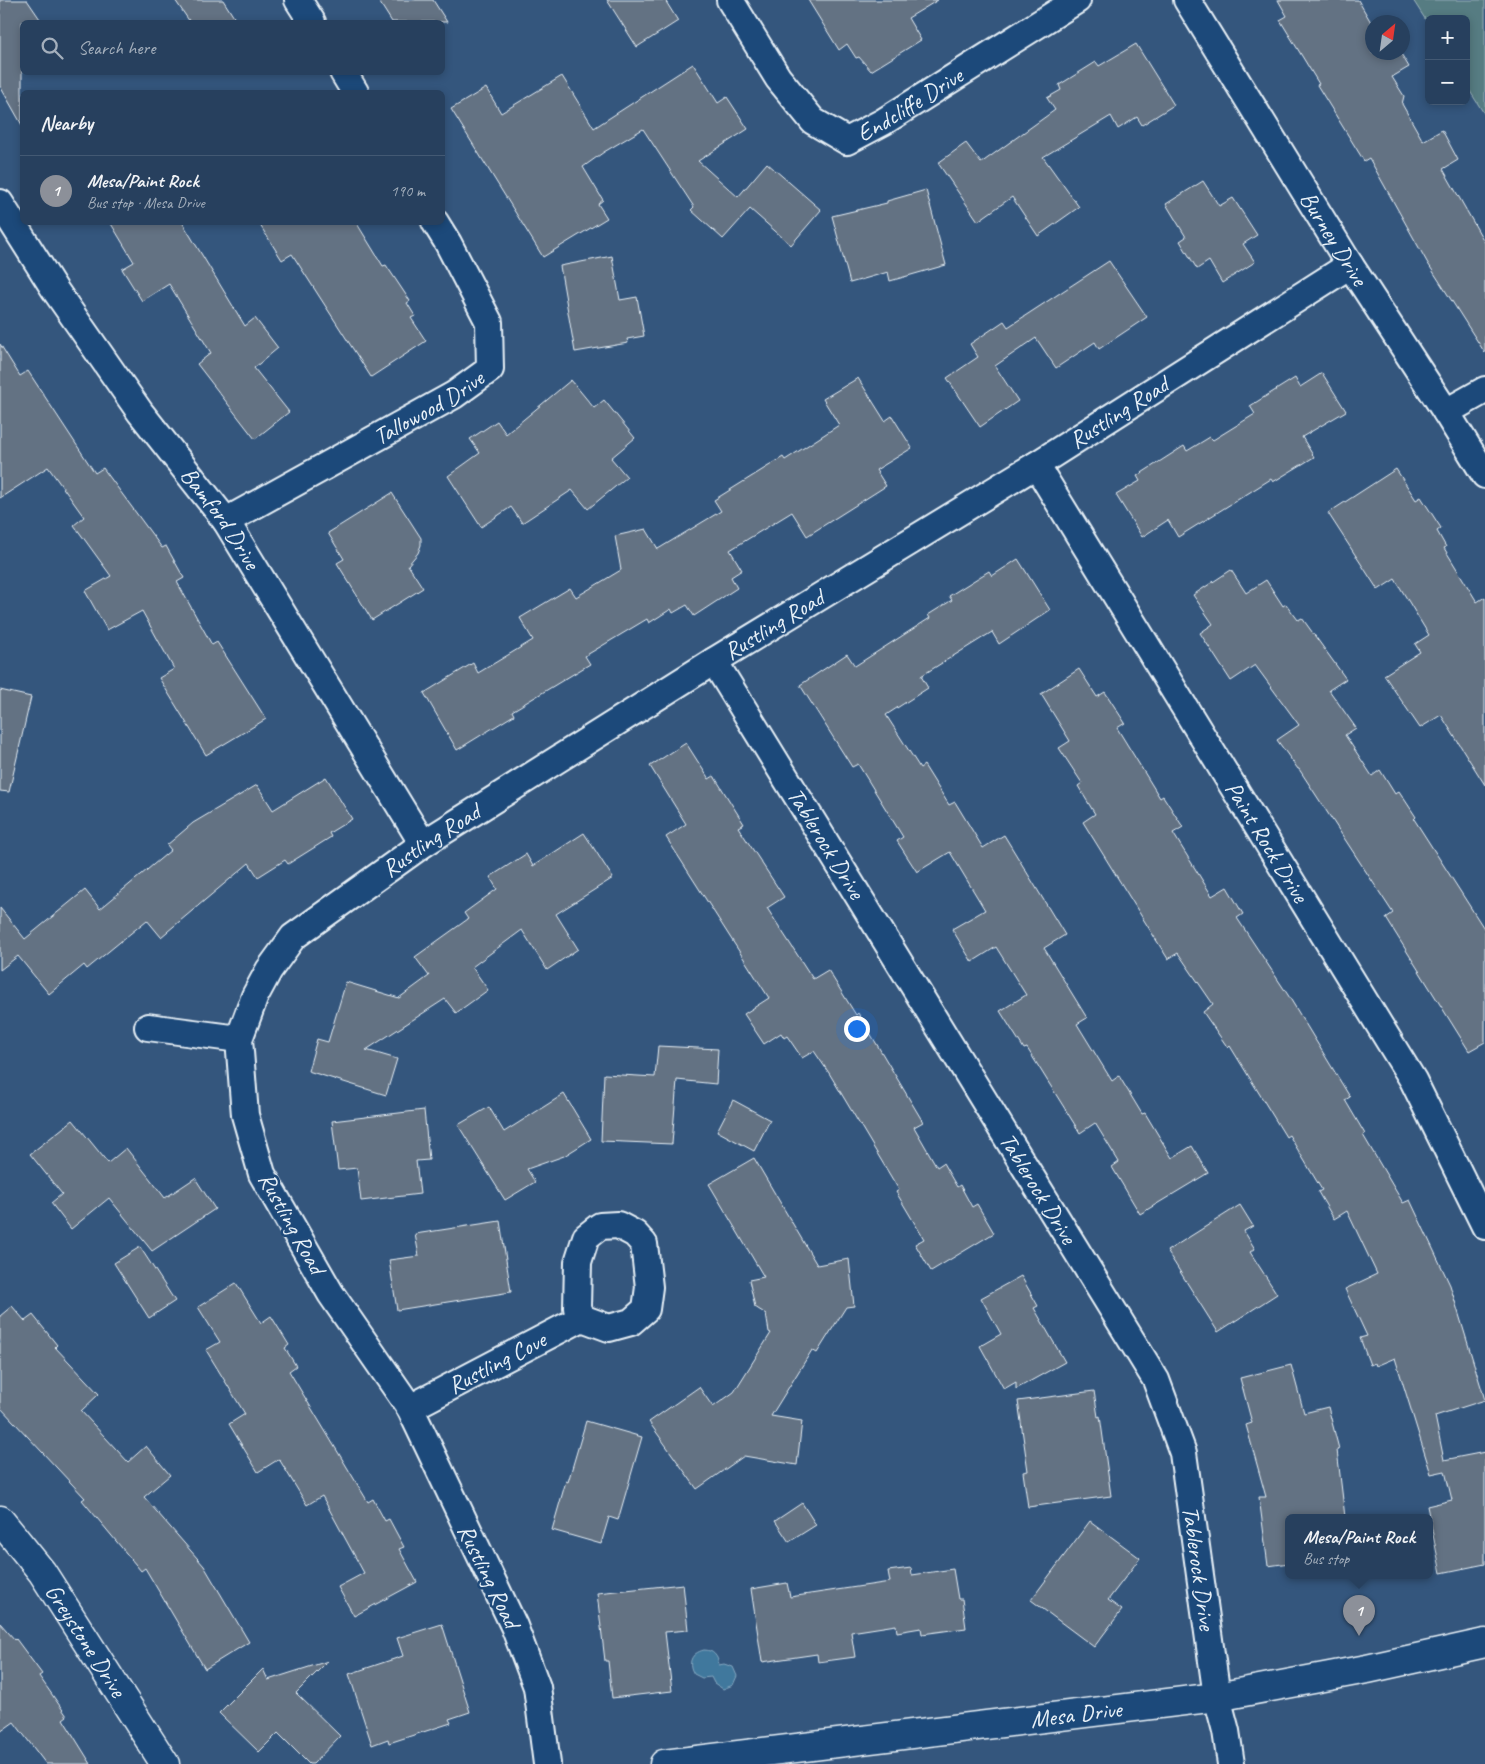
<!DOCTYPE html>
<html lang="en">
<head>
<meta charset="utf-8">
<style>
	body { margin:0; font-family:Caveat,sans-serif; background:#2f4764; color:#f1f3f6 }
	.controls { position:absolute; right:15px; top:15px; display:grid; overflow:hidden; border-radius:8px; box-shadow:0 2px 8px #0003 }
	.controls button { width:45px; height:45px; display:grid; place-items:center; padding:0; border:0; border-bottom:1px solid #435973; background:#27405e; color:#f1f3f6; font:25px sans-serif }
	.compass { position:absolute; left:1365px; top:15px; width:45px; height:45px; border-radius:50%; background:#27405e; box-shadow:0 2px 8px #0003; rotate:29deg }
	.you { position:absolute; left:856px; top:1028px; width:18px; height:18px; margin:-12px; border:4px solid #fff; border-radius:50%; background:#1a73e8; box-shadow:0 0 0 8px #1a73e833 }
	.badge { display:grid; place-items:center; width:32px; height:32px; border-radius:50%; background:#8c9099; color:#fff; font-size:16px; font-weight:700 }
	.pin { position:absolute; translate:-50% -41px; filter:drop-shadow(0 1px 2px #0008) }
	.pin::after { content:''; position:absolute; top:26px; width:18px; height:15px; background:inherit; clip-path:polygon(0 0,100% 0,50% 100%) }
	.popup { position:absolute; left:1285px; top:1514px; width:148px; height:65px; box-sizing:border-box; display:grid; place-content:center; border-radius:8px; background:#27405e; filter:drop-shadow(0 1px 4px #0005); font-size:16px; white-space:nowrap; color:#a4afbc }
	.popup b { font-size:19px; color:#f1f3f6 }
	.popup::after { content:''; position:absolute; left:50%; top:100%; margin-left:-10px; border:10px solid transparent; border-top-color:#27405e }
	.list { margin:0; padding:0; list-style:none }
	h2 { display:flex; justify-content:space-between; align-items:center; height:65px; margin:0; padding:0 20px; font-size:21px }
	h2 small { font-size:16px; font-weight:400; color:#a4afbc }
	.list li { display:grid; grid-template-columns:32px 1fr auto; gap:15px; align-items:center; box-sizing:border-box; height:70px; padding:0 20px; border-top:1px solid #435973 }
	.list b { display:block; font-size:19px; white-space:nowrap }
	.list p { margin:0; font-size:16px; white-space:nowrap; color:#a4afbc }
	.list em { font-size:16px; font-style:normal; color:#a4afbc }
	.icon { flex:none; width:28px; height:28px; fill:none; stroke:currentColor; stroke-width:2; stroke-linecap:round; stroke-linejoin:round }
	.map { position:relative; flex:none; width:1485px; height:1764px; overflow:hidden }
	.search { position:absolute; background:#27405e; box-shadow:0 2px 8px #0003; left:20px; top:20px; width:425px; height:55px; display:flex; align-items:center; gap:12px; box-sizing:border-box; padding:0 18px; border-radius:8px; color:#a4afbc; font-size:19px }
	.panel { position:absolute; background:#27405e; box-shadow:0 2px 8px #0003; left:20px; top:90px; width:425px; height:135px; border-radius:8px }
	.map>svg:first-child { display:block }
	.green { fill:#567c82; stroke:#9fb6bd }
	.water { fill:#41789d; stroke:#84a8c1 }
	.building { fill:#647283; stroke:#e8f1f8 }
	.lines { fill:none; stroke-linecap:round; stroke-linejoin:round }
	.minor-casing { stroke:#e8f1f8; stroke-width:30 }
	.tertiary-casing { stroke:#e8f1f8; stroke-width:31 }
	.minor { stroke:#1f4a7a; stroke-width:26 }
	.tertiary { stroke:#1f4a7a; stroke-width:28 }
	.labels { text-anchor:middle; dominant-baseline:central; stroke-width:5; stroke-linejoin:round; paint-order:stroke }
	.street-label { font-size:24px; fill:#e8f1f8; stroke:#1f4a7a }
</style>
</head>
<body>
<div class="map">
<svg width="1485" height="1764" viewBox="0 0 1485 1764">
	<rect width="100%" height="100%" fill="#34567d"/>
	<filter id="ink" filterUnits="userSpaceOnUse"><feTurbulence type="fractalNoise" baseFrequency=".02" numOctaves="2"/><feDisplacementMap in="SourceGraphic" scale="10" xChannelSelector="R" yChannelSelector="G"/><feConvolveMatrix kernelMatrix="1 2 1 2 8 2 1 2 1" color-interpolation-filters="sRGB"/></filter>
	<g filter="url(#ink)">
		<path class="green" d="M1413 0H1485V115L1466 85V19H1429V25Z"/>
		<path class="water" d="M704 1650C713 1650 718 1656 719 1665L724 1664 733 1667 737 1676 733 1685 723 1689 714 1683 711 1677 702 1678 694 1674C687 1663 691 1653 704 1650Z"/>
		<path class="building" d="M0 0H27L42 22H22V125L0 86Z
			M175 0H223L237 22H190Z
			M378 0H433L447 22H392Z
			M607 0H665L678 21 637 47Z
			M808 0H938L908 18 921 40 871 71 859 57 856 58 847 44 839 50Z
			M1278 0H1358L1372 24V52H1400L1409 67 1392 77 1404 96 1402 104 1423 141 1442 130 1458 160 1443 169 1485 243V353L1427 262 1369 158 1364 161 1317 85 1319 84 1280 20 1287 16Z
			M1136 44 1174 105 1142 125 1137 117 1118 129 1111 116 1043 157 1079 207 1038 236 1012 197 978 221 938 163 966 143 981 163 1055 110 1047 98 1061 90 1059 85 1096 62 1099 66Z
			M693 64 718 103 727 97 748 129 698 161 738 197 767 163 821 210 791 245 750 209 723 239 691 210 694 207 643 129 604 152 583 167 603 200 598 204 607 218 543 257 451 109 486 88 501 113 562 76 594 128Z
			M1203 181 1219 206 1233 198 1257 235 1243 244 1255 262 1222 283 1209 261 1197 269 1180 241 1186 237 1166 204Z
			M926 190 946 265 890 281 888 272 850 283 832 216 887 203V201Z
			M110 222H182L245 326 255 318 278 348 254 368 289 412 255 439 197 364 211 353 169 284 142 301 122 269 134 262Z
			M258 222H356L383 266 386 265 410 301 407 303 415 316 411 318 426 341 371 377 292 254 282 260Z
			M612 256 620 300 637 297 644 336 627 339 628 343 575 352 560 266Z
			M1109 261 1147 317 1099 349 1095 342 1056 368 1036 338 995 366 1018 401 980 427 947 378 978 357 970 344 1004 321 1008 327Z
			M0 344 20 376 28 371 95 473 103 468 162 548 166 546 184 578 177 582 212 645 217 642 266 719 206 755 159 678 174 669 142 611 107 630 85 591 111 576 74 525 84 517 48 467 0 498Z
			M1322 373 1346 411 1302 437 1314 457 1273 482 1271 479 1178 537 1168 520 1142 537 1116 495 1140 481 1137 476 1184 446 1187 451 1210 437 1213 440 1255 414 1250 406 1295 378 1300 387Z
			M858 378 885 421 892 416 912 448 876 470 886 486 807 536 792 512 730 550 742 570 731 577 737 588 694 616 687 605 673 613 671 609 649 623 647 619 585 656 590 664 512 711 514 715 457 750 424 693 473 663 478 673 533 640 520 618 570 588 576 597 621 570 615 536 646 529 658 549 721 511 714 500 783 457 785 460 839 425 823 399Z
			M571 380 594 408 604 400 635 438 611 458 627 477 588 509 572 490 522 523 511 507 481 527 448 476 480 453 470 439 497 421 506 434Z
			M1396 469 1416 500 1421 497 1441 528 1437 531 1446 547 1444 548 1477 602 1485 597V785L1441 715 1420 728 1384 675 1420 652 1415 644 1429 635 1395 579 1378 590 1328 513Z
			M392 493 421 538V545L418 553 408 565 423 588 372 620 337 563 344 559 328 533Z
			M1018 559 1050 610 999 644 992 632 921 676 928 688 886 715 920 768 924 765 949 805 955 802 983 848 1004 835 1065 935 1044 948 1087 1018 1077 1024 1112 1081 1119 1076 1142 1114 1145 1113 1172 1158 1192 1146 1208 1173 1140 1214 1112 1167 1119 1162 1095 1123 1080 1133 1027 1048 1024 1049 1000 1011 1026 995 996 947 972 962 952 929 985 910 950 852 917 872 897 841 903 837 858 764 852 767 800 685 847 654 855 666 930 618 928 615 952 600 949 596 989 571 992 576Z
			M1231 570 1246 593 1266 580 1283 606 1286 604 1298 620 1302 618 1346 679 1329 690 1356 728 1345 735 1372 776 1380 770 1395 794 1399 791 1416 817 1414 819 1485 930V1042L1469 1051 1386 918 1393 913 1299 769H1298L1277 740 1299 725 1255 665 1231 681 1200 633 1213 624 1193 595Z
			M1079 669 1097 697 1105 692 1125 723 1117 728 1160 798 1163 796 1183 827 1173 833 1212 896 1227 887 1243 914 1237 918 1288 995 1350 1097 1345 1100 1365 1134 1363 1135 1403 1203 1410 1200 1450 1285 1485 1400 1435 1416 1444 1460 1485 1452V1564L1441 1573 1427 1506 1452 1500 1445 1471 1431 1474 1395 1358 1376 1366 1375 1363 1370 1365 1360 1338 1367 1336 1345 1289 1377 1274 1347 1211 1334 1219 1318 1192 1322 1190 1289 1135 1286 1137 1230 1046 1228 1048 1203 1012 1213 1004 1178 953 1168 959 1083 822 1095 814 1078 786 1082 783 1059 748 1070 741 1041 694Z
			M0 690 31 697 9 792 0 791Z
			M686 743 709 779 714 776 744 824 738 827 784 897 767 908 813 979 828 970 856 1015 858 1013 876 1043 923 1122 914 1127 937 1167 943 1163 957 1187 960 1185 972 1207 977 1204 994 1233 931 1271 915 1244 924 1239 896 1192 899 1190 829 1073 814 1051 802 1058 787 1036 784 1038 781 1033 764 1044 744 1014 769 998 666 837 686 824 650 766Z
			M326 777 352 819 329 833 331 837 288 864 285 860 258 877 249 863 161 937 147 920 87 969 84 965 49 994 18 956 0 970V908L25 939 85 890 100 909 171 850 167 845 193 823 257 785 273 810Z
			M584 833 613 878 556 914 578 949 547 970 522 930 472 967 488 990 456 1013 445 999 366 1050 397 1059 386 1095 308 1071 317 1039 328 1042 346 982 399 998 429 976 415 957 468 919 464 913 497 889 490 877 526 854 533 866Z
			M658 1046 718 1049 716 1084 677 1080 672 1144 601 1141 604 1074 655 1077Z
			M564 1094 591 1139 564 1156 527 1169 535 1182 505 1200 458 1125 489 1107 504 1132Z
			M733 1100 770 1120 754 1151 717 1131Z
			M424 1110 429 1160 416 1161 420 1194 361 1201 357 1168 338 1170 332 1121Z
			M73 1120 108 1163 126 1148 165 1198 195 1178 215 1209 152 1251 109 1198 71 1229 51 1203 62 1194 30 1154Z
			M754 1158 817 1265 849 1259 854 1306 846 1307 817 1353 812 1350 771 1416 802 1421 797 1465 744 1456 697 1489 649 1422 699 1387 713 1407 734 1392 771 1333 769 1332 766 1314 755 1307 749 1280 764 1277 709 1184Z
			M1240 1205 1253 1226 1244 1231 1255 1249 1250 1252 1277 1294 1218 1332 1167 1251Z
			M500 1221 511 1292 397 1310 389 1260 419 1256 415 1234Z
			M140 1247 175 1301 149 1318 114 1263Z
			M1021 1276 1038 1306 1034 1308 1065 1362 1016 1389V1382L1004 1389 980 1346 1001 1334 981 1298Z
			M236 1283 261 1323 271 1316 289 1345 285 1348 296 1366 289 1371 368 1502 373 1499 385 1521 389 1519 404 1547 399 1549 417 1582 354 1616 338 1587 364 1573 322 1496 307 1505 279 1459 258 1472 229 1424 245 1414 206 1350 220 1342 198 1307Z
			M12 1306 25 1321 33 1315 57 1345 55 1347 99 1394 81 1411 128 1462 146 1446 170 1475 144 1497 204 1566 249 1642 205 1669 145 1568 141 1571 82 1500 85 1498 0 1407V1316Z
			M1291 1365 1304 1413 1328 1407 1339 1449 1337 1450 1345 1517H1289V1563L1268 1566 1259 1497H1266L1246 1425 1252 1423 1240 1378Z
			M1094 1391 1098 1417 1100 1416 1111 1496 1028 1507 1023 1472 1028 1471 1018 1401Z
			M586 1421 642 1437 618 1520 609 1517 601 1544 552 1530 566 1481 568 1482Z
			M802 1503 816 1525 789 1542 775 1521Z
			M1090 1521 1140 1558 1108 1600 1122 1610 1094 1647 1031 1600Z
			M911 1568 912 1575 953 1569 958 1599H962L966 1628 922 1634 921 1628 897 1632 896 1625 851 1632 855 1657 818 1662 817 1654 762 1662 751 1589 787 1583 790 1597 890 1582 888 1571Z
			M683 1584 688 1630 665 1632 672 1691 612 1698 608 1661H605L597 1593Z
			M0 1623 15 1640 16 1639 42 1674 39 1676 67 1716 63 1719 91 1764H46L14 1722 0 1732Z
			M442 1624 470 1712 449 1719 451 1723 389 1743 388 1739 372 1745 349 1674 403 1656 397 1638Z
			M328 1661 296 1693 340 1736 313 1764H309L278 1733 259 1752 219 1713 263 1669 268 1680Z"/>
		<g class="lines">
			<defs>
				<g id="minor">
					<path d="M298 0 312 22"/>
					<path id="s1" d="M730 0 778 78 813 121 847 141 883 122 1077 0"/>
					<path id="s2" d="M1187 0 1350 265 1446 412 1485 475"/>
					<path d="M343 72 355 92"/>
					<path id="s3" d="M0 203 55 290 140 412 226 521 423 844"/>
					<path d="M1446 412 1485 390"/>
					<path id="s4" d="M1036 465 1413 1080 1485 1226"/>
					<path id="s5" d="M226 521 454 395 490 369 489 322 448 243 435 222"/>
					<path id="s6" d="M714 661 1156 1380 1183 1453 1217 1697 1226 1731 1231 1764"/>
					<path d="M148 1027 239 1039"/>
					<path id="s7" d="M410 1408 582 1318 609 1328 631 1322 646 1309 649 1287 644 1244 635 1234 618 1225 600 1226 586 1237 578 1262 577 1308 582 1318"/>
					<path id="s8" d="M547 1764 537 1687 514 1626 410 1408 331 1294 262 1174 245 1115 239 1039 255 996 269 970 293 937 423 844 714 661 1036 465 1350 265"/>
				</g>
				<g id="tertiary">
					<path id="s9" d="M0 1520 42 1572 165 1764"/>
					<path id="s10" d="M664 1764 1217 1697 1367 1669 1485 1643"/>
				</g>
			</defs>
			<use href="#minor" class="minor-casing"/>
			<use href="#tertiary" class="tertiary-casing"/>
			<use href="#minor" class="minor"/>
			<use href="#tertiary" class="tertiary"/>
		</g>
	</g>
	<g class="labels">
		<g class="street-label">
			<text stroke="none"><textPath href="#s1" startOffset="259">Endcliffe Drive</textPath></text>
			<text stroke="none"><textPath href="#s2" startOffset="280">Burney Drive</textPath></text>
			<text stroke="none"><textPath href="#s5" startOffset="232">Tallowood Drive</textPath></text>
			<text stroke="none"><textPath href="#s8" startOffset="1894">Rustling Road</textPath></text>
			<text stroke="none"><textPath href="#s3" startOffset="385">Bamford Drive</textPath></text>
			<text stroke="none"><textPath href="#s8" startOffset="1489">Rustling Road</textPath></text>
			<text stroke="none"><textPath href="#s8" startOffset="1084">Rustling Road</textPath></text>
			<text stroke="none"><textPath href="#s4" startOffset="442">Paint Rock Drive</textPath></text>
			<text stroke="none"><textPath href="#s6" startOffset="214">Tablerock Drive</textPath></text>
			<text stroke="none"><textPath href="#s6" startOffset="619">Tablerock Drive</textPath></text>
			<text transform="translate(292 1223) rotate(61)">Rustling Road</text>
			<text stroke="none"><textPath href="#s7" startOffset="98">Rustling Cove</textPath></text>
			<text stroke="none"><textPath href="#s6" startOffset="1038">Tablerock Drive</textPath></text>
			<text transform="translate(489 1576) rotate(64)">Rustling Road</text>
			<text stroke="none"><textPath href="#s9" startOffset="148">Greystone Drive</textPath></text>
			<text stroke="none"><textPath href="#s10" startOffset="415">Mesa Drive</textPath></text>
		</g>
	</g>
</svg>
<div class="controls">
<button>+</button>
<button>−</button>
</div>
<svg class="compass" viewBox="-18 -18 36 36"><path d="M0-13l5 13h-10z" fill="#e53935"/><path d="M0 13l5-13h-10z" fill="#a4afbc"/></svg>
<div class="you"></div>
<div class="pin badge" style="left:1359px;top:1636px">1</div>
<div class="popup"><b>Mesa/Paint Rock</b>Bus stop</div>
<div class="search"><svg class="icon" aria-label="search" viewBox="0 0 24 24"><circle cx="10" cy="10" r="6"/><path d="M15 15l6 6"/></svg>Search here</div>
<section class="panel">
<h2>Nearby<small></small></h2>
<ul class="list">
<li><span class="badge">1</span><div><b>Mesa/Paint Rock</b><p>Bus stop · Mesa Drive</p></div><em>190 m</em></li>
</ul>
</section>
</div>
</body>
</html>
